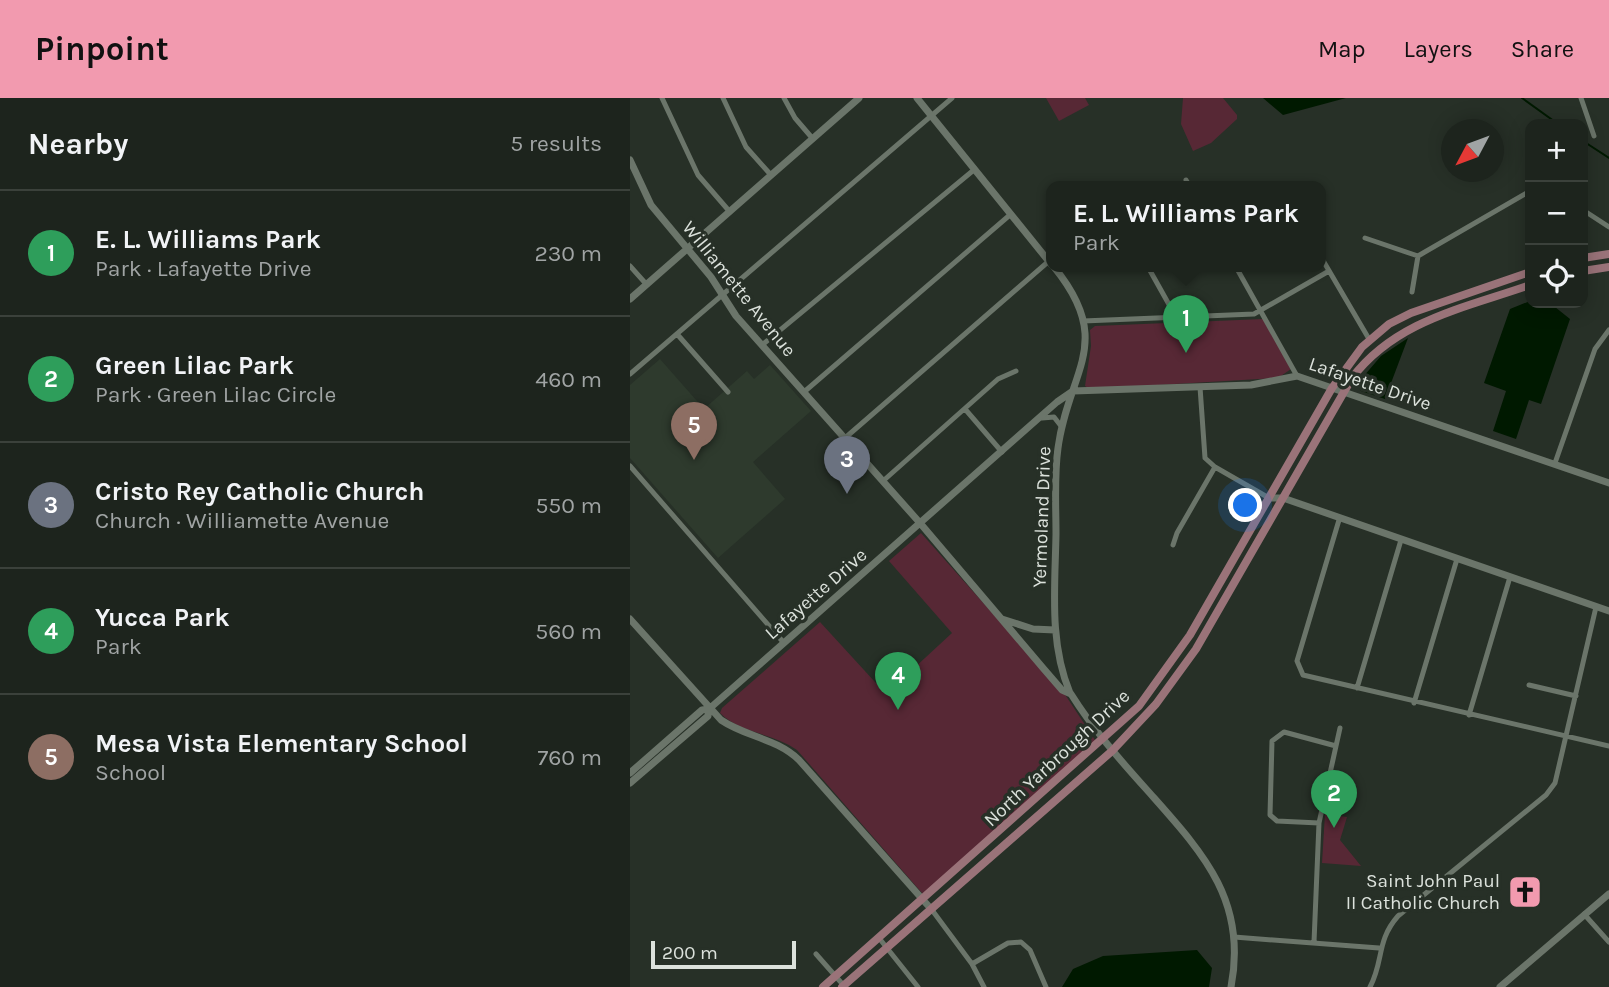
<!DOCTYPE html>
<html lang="en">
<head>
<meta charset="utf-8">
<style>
	body { margin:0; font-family:Karla,sans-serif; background:#252c26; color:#f1f3f6 }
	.controls { position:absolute; right:21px; top:21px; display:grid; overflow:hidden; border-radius:14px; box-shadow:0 4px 18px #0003 }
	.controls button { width:63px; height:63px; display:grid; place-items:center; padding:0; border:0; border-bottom:2px solid #3b413b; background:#1d241d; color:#f1f3f6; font:35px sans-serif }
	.compass { position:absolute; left:811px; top:21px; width:63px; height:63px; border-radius:50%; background:#1d241d; box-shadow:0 4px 18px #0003; rotate:229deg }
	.scale { position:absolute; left:21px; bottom:18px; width:145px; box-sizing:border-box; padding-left:7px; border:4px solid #dce2dc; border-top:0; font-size:19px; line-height:24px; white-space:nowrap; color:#dce2dc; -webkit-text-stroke:5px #273027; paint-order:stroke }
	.you { position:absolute; left:616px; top:408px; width:24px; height:24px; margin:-18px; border:5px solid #fff; border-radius:50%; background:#1a73e8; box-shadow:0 0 0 10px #1a73e833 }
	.badge { display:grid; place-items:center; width:46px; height:46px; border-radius:50%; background:#f29aaf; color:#fff; font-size:23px; font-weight:700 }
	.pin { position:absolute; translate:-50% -58px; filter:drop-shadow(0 2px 4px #0008) }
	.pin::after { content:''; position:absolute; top:37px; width:24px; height:21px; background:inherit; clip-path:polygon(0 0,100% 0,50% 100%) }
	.popup { position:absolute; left:416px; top:83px; width:280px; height:91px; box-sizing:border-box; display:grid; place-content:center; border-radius:14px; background:#1d241d; filter:drop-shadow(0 2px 5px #0005); font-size:23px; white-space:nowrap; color:#a0a4a4 }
	.popup b { font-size:26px; color:#f1f3f6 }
	.popup::after { content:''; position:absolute; left:50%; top:100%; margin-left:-14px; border:14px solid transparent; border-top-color:#1d241d }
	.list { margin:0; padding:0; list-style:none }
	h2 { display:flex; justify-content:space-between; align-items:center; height:91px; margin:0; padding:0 28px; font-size:30px }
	h2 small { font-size:23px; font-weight:400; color:#a0a4a4 }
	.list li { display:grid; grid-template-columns:46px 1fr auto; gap:21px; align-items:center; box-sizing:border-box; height:126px; padding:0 28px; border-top:2px solid #3b413b }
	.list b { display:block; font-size:26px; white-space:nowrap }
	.list p { margin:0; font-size:23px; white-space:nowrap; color:#a0a4a4 }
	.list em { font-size:23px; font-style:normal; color:#a0a4a4 }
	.icon { flex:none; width:38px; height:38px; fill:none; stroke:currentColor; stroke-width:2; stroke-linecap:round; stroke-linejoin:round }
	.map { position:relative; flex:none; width:979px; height:889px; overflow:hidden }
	header { display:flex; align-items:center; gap:42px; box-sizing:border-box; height:98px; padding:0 35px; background:#f29aaf; color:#111 }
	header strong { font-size:33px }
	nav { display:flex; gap:38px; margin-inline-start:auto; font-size:24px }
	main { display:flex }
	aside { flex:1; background:#1d241d }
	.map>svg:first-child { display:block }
	.built { fill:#2e3a2d }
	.green { fill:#572835 }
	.water { fill:#001900 }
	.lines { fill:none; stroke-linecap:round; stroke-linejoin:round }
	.stream { stroke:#001900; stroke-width:2 }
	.street { stroke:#6b756a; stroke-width:5 }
	.secondary { stroke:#6b756a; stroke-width:7 }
	.primary { stroke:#9a7379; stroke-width:8 }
	.labels { text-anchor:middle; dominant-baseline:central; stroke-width:7; stroke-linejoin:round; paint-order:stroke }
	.street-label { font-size:19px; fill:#dce2dc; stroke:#273027 }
	.poi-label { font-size:19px; fill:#dce2dc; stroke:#273027; text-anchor:end }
</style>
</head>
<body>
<header>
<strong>Pinpoint</strong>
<nav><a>Map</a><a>Layers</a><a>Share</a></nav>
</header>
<main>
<aside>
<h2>Nearby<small>5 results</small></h2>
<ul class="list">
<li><span class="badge" style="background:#2e9e5b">1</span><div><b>E. L. Williams Park</b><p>Park · Lafayette Drive</p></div><em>230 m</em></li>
<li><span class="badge" style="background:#2e9e5b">2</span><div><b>Green Lilac Park</b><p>Park · Green Lilac Circle</p></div><em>460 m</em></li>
<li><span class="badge" style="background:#6b7280">3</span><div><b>Cristo Rey Catholic Church</b><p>Church · Williamette Avenue</p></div><em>550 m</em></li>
<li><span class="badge" style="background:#2e9e5b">4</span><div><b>Yucca Park</b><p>Park</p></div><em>560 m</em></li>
<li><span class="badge" style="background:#8d6e63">5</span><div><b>Mesa Vista Elementary School</b><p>School</p></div><em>760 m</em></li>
</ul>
</aside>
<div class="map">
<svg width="979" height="889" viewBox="0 0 979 889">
	<rect width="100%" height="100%" fill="#273027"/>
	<path class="built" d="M30 261 74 311 117 273 124 281 140 267 181 313 123 364 155 401 88 460 0 360V287Z"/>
	<path class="green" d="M416 0H455L459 7 429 23Z
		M553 0H593L607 17V21L581 45 563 53 551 26Z
		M633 221 661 271 648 280 460 291 455 288 461 248 460 232 465 228Z
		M291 435 436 598 465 642 464 647 298 794 292 795 167 652C144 635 111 636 90 615L92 610 190 524 256 596 322 535 259 463Z
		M695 716 717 719 710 742 731 768 692 765Z"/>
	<path class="water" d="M633 0H716L653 17Z
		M900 203 920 205 940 221 911 306 899 302 886 341 863 333 876 293 854 285 880 211Z
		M778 240 755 301 731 293 727 286 751 258Z
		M567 852 582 870 579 889H432L443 871 473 858Z"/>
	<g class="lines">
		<path class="stream" d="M892 0 928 26
			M953 43 979 60"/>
		<path class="street" d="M32 0 68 77 100 114
			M93 0 116 49 141 77
			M154 0 165 20 183 41
			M951 0 964 38
			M556 82 560 89
			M953 112 979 129
			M735 140 788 158 900 93
			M691 159 739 241
			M0 168 17 187
			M518 169 546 219
			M606 169 667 278
			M782 194 788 158
			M453 223 624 216 699 173
			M47 236 98 294
			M132 247 345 71
			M0 276 322 0
			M570 289 575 360 585 369 639 400
			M174 294 381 116
			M335 311 372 354
			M412 320 424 319 431 328
			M215 340 419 163
			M925 365 965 251 979 232
			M0 368 154 545
			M253 383 368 281 386 273
			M709 422 667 563 673 577 979 648
			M543 447 547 435 585 369
			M899 587 946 598
			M727 590 771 442
			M784 605 827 461
			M839 617 880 479
			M689 725 647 723 640 717 642 643 654 634 706 648
			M302 812 342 866 354 889
			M954 816 979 844
			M604 839 749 850
			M249 840 288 889
			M684 844 689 725 710 630
			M186 856 215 889
			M342 866 378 845 391 844 400 852 416 889
			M740 889C754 863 746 843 768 818L916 697 925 685 966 509"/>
		<path class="secondary" d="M287 0 421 166
			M0 62 21 107 81 179 106 218 290 425 413 570 432 592 441 596C463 631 489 661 517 692 571 753 618 801 601 889
			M424 169C486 245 438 273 428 350 424 378 426 408 426 436 425 490 419 545 440 595
			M0 201 229 0
			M639 400H653L979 513
			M0 521 91 622C116 639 146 640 169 662L302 812
			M372 521 403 531 425 532
			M0 675 72 612 79 611 427 304 443 293 621 287 667 278 979 385
			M0 685 78 618 79 611
			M870 889 979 796"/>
		<path class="primary" d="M953 160 979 156
			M953 173 979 169
			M193 889 509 608 560 537 702 290 732 249 759 226 781 215 900 174
			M212 889 482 653 526 606 566 551 722 280C766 222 835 210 900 187"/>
	</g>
	<defs>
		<symbol id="church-square" viewBox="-11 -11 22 22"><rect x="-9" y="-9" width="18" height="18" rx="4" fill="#f29aaf" stroke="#273027"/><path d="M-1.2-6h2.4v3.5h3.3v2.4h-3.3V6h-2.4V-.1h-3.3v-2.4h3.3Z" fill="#111"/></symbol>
	</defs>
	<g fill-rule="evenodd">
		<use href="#church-square" x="876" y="775" width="38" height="38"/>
	</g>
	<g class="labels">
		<g class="street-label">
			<text transform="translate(109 191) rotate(51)">Williamette Avenue</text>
			<text transform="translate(740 286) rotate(19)">Lafayette Drive</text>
			<text transform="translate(412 419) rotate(-88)">Yermoland Drive</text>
			<text transform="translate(186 496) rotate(-41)">Lafayette Drive</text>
			<text transform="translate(427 660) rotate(-43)">North Yarbrough Drive</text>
		</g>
		<g class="poi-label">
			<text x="870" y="783">Saint John Paul<tspan x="870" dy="22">II Catholic Church</tspan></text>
		</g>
	</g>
</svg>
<div class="controls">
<button>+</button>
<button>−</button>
<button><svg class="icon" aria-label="locate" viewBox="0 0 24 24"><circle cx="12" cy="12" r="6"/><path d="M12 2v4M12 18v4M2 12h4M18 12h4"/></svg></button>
</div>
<svg class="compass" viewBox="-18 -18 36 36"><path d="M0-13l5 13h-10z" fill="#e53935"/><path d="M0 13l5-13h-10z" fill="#a0a4a4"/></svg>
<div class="scale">200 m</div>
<div class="you"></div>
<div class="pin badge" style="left:556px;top:255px;background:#2e9e5b">1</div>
<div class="popup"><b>E. L. Williams Park</b>Park</div>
<div class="pin badge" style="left:704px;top:730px;background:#2e9e5b">2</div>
<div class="pin badge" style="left:217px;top:396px;background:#6b7280">3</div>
<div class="pin badge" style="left:268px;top:612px;background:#2e9e5b">4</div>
<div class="pin badge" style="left:64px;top:362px;background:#8d6e63">5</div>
</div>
</main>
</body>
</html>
